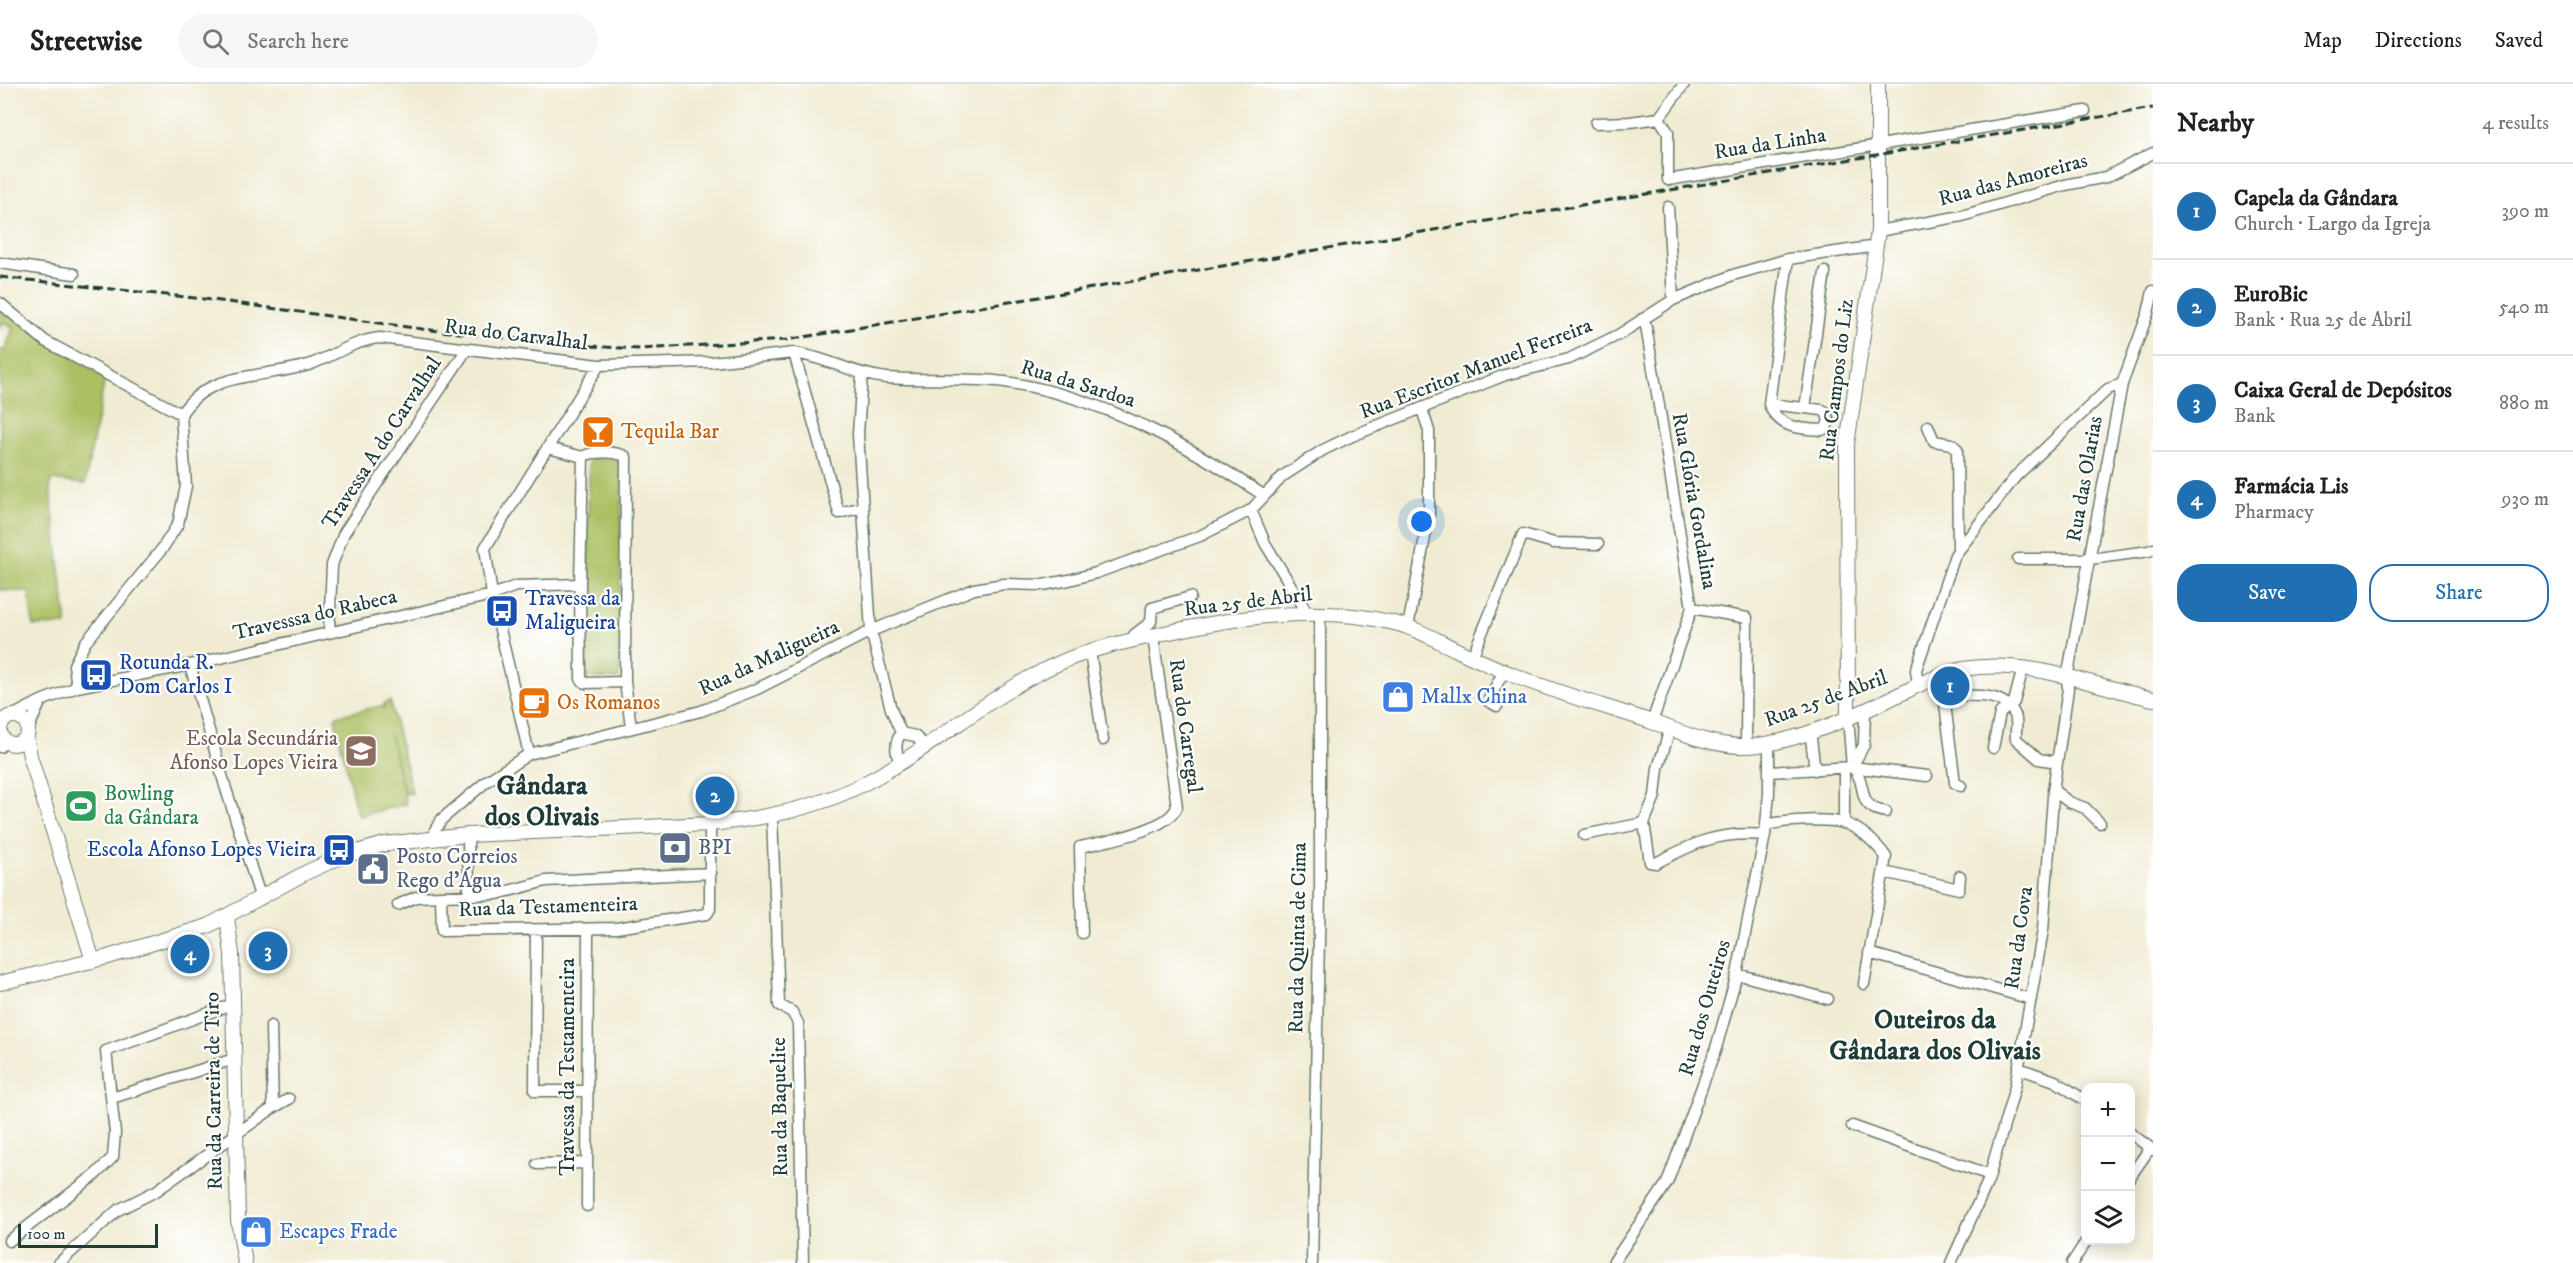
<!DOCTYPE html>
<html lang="en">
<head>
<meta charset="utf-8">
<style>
	body { margin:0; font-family:"IM FELL DW Pica",serif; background:#f6f6f6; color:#222 }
	.controls { position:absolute; right:18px; bottom:18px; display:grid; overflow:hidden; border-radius:12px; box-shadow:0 3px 15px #0003 }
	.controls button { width:54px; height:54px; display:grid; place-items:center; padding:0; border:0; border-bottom:2px solid #e0e0e0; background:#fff; color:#222; font:30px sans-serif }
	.scale { position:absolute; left:18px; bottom:15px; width:140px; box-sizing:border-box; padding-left:6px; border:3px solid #1f3d34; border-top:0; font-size:16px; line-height:21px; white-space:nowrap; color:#1f3d34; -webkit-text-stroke:4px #fff; paint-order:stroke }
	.you { position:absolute; left:1422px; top:438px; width:21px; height:21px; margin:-15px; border:4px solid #fff; border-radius:50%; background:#1a73e8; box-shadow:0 0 0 9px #1a73e833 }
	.badge { display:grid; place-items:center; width:39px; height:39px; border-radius:50%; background:#1f6fb2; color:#fff; font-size:20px; font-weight:700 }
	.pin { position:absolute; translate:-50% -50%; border:3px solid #fff; box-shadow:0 2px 6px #0006 }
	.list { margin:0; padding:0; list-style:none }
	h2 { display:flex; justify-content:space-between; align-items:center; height:78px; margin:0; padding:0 24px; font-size:26px }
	h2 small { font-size:20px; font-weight:400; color:#767676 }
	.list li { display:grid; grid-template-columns:39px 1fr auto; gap:18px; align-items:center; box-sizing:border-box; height:96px; padding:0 24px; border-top:2px solid #e0e0e0 }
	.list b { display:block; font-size:22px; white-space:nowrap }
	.list p { margin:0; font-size:20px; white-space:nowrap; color:#767676 }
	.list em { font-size:20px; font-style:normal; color:#767676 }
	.actions { display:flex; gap:12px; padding:18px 24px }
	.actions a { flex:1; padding:14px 0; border:2px solid #1f6fb2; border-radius:24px; text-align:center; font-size:21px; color:#1f6fb2 }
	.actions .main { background:#1f6fb2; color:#fff }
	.icon { flex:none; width:33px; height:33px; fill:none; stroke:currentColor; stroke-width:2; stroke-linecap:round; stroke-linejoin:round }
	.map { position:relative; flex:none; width:2153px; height:1179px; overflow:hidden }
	header { display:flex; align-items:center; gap:36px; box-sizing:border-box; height:84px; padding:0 30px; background:#fff; border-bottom:2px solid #e0e0e0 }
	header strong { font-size:28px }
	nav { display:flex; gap:33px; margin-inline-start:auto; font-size:21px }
	.search { width:420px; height:54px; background:#f6f6f6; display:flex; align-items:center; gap:15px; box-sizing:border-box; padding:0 21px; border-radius:33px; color:#767676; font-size:22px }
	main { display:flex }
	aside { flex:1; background:#fff }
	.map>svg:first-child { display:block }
	.green { fill:#acbf62; stroke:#667e4b; stroke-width:1.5 }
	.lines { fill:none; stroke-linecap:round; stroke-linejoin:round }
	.minor-casing { stroke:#687a6b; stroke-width:13 }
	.major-casing { stroke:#687a6b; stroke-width:16 }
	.minor { stroke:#fff; stroke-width:10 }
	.major { stroke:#fff; stroke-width:14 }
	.rail { stroke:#1f3d34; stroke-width:3; stroke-dasharray:9 4.5; stroke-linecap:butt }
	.labels { text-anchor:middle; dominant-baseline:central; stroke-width:4.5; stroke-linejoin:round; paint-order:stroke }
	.street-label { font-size:21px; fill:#1f3d34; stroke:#fff }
	.food-label { font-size:21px; fill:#c56008; stroke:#fff; text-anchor:start }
	.transit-label { font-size:21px; fill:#164399; stroke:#fff; text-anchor:start }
	.shop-label { font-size:21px; fill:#366cbe; stroke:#fff; text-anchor:start }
	.education-label { font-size:21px; fill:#785e54; stroke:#fff; text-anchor:end }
	.leisure-label { font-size:21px; fill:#27864d; stroke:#fff; text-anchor:start }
	.service-label { font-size:21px; fill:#4e5e75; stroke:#fff; text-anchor:start }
	.district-label { font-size:27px; font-weight:bold; fill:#1f3d34; stroke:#fff }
</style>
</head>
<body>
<header>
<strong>Streetwise</strong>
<div class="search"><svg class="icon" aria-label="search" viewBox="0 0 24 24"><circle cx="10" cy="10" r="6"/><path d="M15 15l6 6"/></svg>Search here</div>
<nav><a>Map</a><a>Directions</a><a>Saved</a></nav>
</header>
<main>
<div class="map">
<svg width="2153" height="1179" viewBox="0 0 2153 1179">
	<rect width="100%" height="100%" fill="#fff"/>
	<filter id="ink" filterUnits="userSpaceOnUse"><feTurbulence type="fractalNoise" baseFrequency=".0167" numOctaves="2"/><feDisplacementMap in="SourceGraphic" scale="12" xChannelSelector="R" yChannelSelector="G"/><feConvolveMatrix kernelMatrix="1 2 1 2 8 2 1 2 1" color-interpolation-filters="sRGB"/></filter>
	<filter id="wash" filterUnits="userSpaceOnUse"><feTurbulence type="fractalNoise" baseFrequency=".008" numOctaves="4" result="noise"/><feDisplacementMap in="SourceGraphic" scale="24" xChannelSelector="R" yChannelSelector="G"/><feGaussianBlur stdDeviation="1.35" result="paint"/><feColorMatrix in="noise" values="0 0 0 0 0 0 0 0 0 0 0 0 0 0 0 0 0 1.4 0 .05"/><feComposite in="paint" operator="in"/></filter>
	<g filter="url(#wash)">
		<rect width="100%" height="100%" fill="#f0ebd2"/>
		<path class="green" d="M0 224 105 294 85 400 51 396 50 404 67 541 33 542 29 508 0 506V265L5 267 13 243 3 238 0 244Z
			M593 374 616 375 622 380 619 595 588 594 586 591 589 377Z
			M390 617 412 709 405 710 390 650 406 720 359 732 357 730 335 635 337 632 380 622 384 624V619Z"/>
	</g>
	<g filter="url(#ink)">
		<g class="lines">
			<defs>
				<path id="minor" d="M1659 34 1668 48V96L2085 27
					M1596 39 1630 38 1659 34 1684 0
					M1668 123 1673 216
					M1878 147 1962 132 2065 101 2106 93 2153 69
					M0 179 74 190
					M0 219 45 257 181 330 186 402 178 440 162 465 85 559 74 581 77 603
					M1642 235 1646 242 1692 524 1652 638
					M794 269 839 429 863 423
					M862 290 858 350 871 547 891 625 901 649C895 658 895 668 900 678
					M1769 320 1822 326 1826 328 1829 337 1826 344 1822 346C1799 345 1778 344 1769 320L1788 175
					M1805 324 1825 188
					M181 330C209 285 267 295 311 280 334 272 355 256 380 254L599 281 712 278 794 269C826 273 854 291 887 294 926 297 966 293 1005 298 1100 312 1185 359 1263 411
					M1928 342 1934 357 1952 360 1957 365 1958 466
					M548 364 583 373
					M1251 426 1265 459 1308 530
					M2018 475H2090L2149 467 2153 465
					M1692 524 1747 534 1746 662
					M1408 543 1429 432V347L1422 325
					M329 548 332 481 344 449 467 265
					M1133 556 1134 551 1151 538 1152 524 1190 513
					M1090 567 1103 656
					M1472 573 1523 450 1554 459 1598 460
					M190 581 226 705 261 815
					M1937 593 1944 612 1955 699 1961 702
					M625 598 585 599 581 595 580 500 583 373C590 367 618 367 626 373L625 598 631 643
					M1918 601 1916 586 1955 471 2016 392 2108 305 2122 300
					M1944 612C1966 612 2004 606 2015 631 2018 638 2015 648 2016 655L2039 675 2057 678
					M1497 622 1488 617 1504 587
					M12 632 41 617 77 603 190 581 492 511 516 502 580 500
					M1848 633 1852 683
					M28 645 41 617
					M1670 645 1658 684 1655 712 1644 739 1650 778 1656 779C1696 758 1719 747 1765 751
					M1810 647 1815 686
					M901 649 915 652 925 662
					M0 663 5 657
					M1993 664 2000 629 2014 618 2023 584
					M529 670 492 511 485 464 599 281
					M1852 683C1870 700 1853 723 1886 728
					M1852 683 1864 661 1865 627
					M1769 688 1852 683 1927 692
					M2053 706 2069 718 2085 724 2100 739
					M772 731 779 921 792 928 798 939 803 1179
					M1844 739V684
					M1767 741C1785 736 1830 734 1847 740 1862 746 1877 760 1886 773L1864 900
					M468 751 469 811
					M1584 751 1644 739
					M435 753V746L442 735 487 697 529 670 701 627 757 605 871 547 974 505 1004 500 1043 501 1069 496 1096 489 1200 452 1251 426 1283 392 1323 366 1352 352 1505 291 1569 275 1620 250 1673 216 1733 191 1788 175 1877 162
					M1884 788 1959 805 1960 792
					M441 812 442 847 616 844 707 830 710 825V740
					M398 821 416 813 497 810 546 797 711 789
					M536 846 535 1007H586
					M1082 849 1080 763C1104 758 1168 746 1177 723L1153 552
					M1869 869 2031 915
					M1737 890 1828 915
					M2018 984 2055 997 2086 1017
					M112 1014 234 975
					M273 1024 289 1015
					M1852 1042 1990 1091
					M2130 1049 2153 1066
					M537 1080 585 1079
					M2130 1093 2150 1064
					M587 1122 588 845
					M9 1157 96 1090 113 1073 115 1049 106 967 233 920
					M59 1179 118 1126 156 1107 273 1024 271 942
					M1312 1179 1320 809V529
					M1613 1179 1667 1099 1716 964 1737 890 1765 751 1769 709V660
					M1951 1179 1988 1097 2015 1003 2043 846 2054 700 2068 605 2067 594 2122 300 2148 229 2153 207
					M2072 1179 2087 1156"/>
				<path id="major" d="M0 646a14 14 0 1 1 28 0a14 14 0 1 1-28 0Z
					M1848 633 1847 361 1878 147V0
					M26 653 30 672 93 877
					M227 833 232 870 238 1136 245 1179
					M0 899 108 873 208 842 307 788 343 772 385 760 468 751 710 740C763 735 818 724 865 699 952 654 1014 584 1112 561 1202 540 1303 516 1394 539 1416 544 1436 556 1457 566 1475 575 1494 583 1513 591 1559 610 1605 622 1652 638 1681 648 1709 661 1740 662 1789 663 1857 631 1900 610 1921 600 1941 589 1964 585 2028 574 2092 601 2153 615"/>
			</defs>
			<use href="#minor" class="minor-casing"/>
			<use href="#major" class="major-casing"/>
			<use href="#minor" class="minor"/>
			<use href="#major" class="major"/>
			<path class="rail" d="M0 193 213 216 422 245 571 261 640 265 786 256 2153 24"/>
		</g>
	</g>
	<defs>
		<symbol id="bar-square" viewBox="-11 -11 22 22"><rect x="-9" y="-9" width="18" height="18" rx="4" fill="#e8710a" stroke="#fff"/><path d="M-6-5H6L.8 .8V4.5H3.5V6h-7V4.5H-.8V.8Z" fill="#fff"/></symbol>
		<symbol id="bus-square" viewBox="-11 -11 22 22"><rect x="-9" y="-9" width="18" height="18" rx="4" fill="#1a4fb4" stroke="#fff"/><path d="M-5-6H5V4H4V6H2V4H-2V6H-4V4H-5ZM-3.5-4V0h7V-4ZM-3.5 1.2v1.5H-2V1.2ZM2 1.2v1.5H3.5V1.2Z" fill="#fff"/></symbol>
		<symbol id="shop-square" viewBox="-11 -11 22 22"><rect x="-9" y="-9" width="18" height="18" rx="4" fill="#3f7fe0" stroke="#fff"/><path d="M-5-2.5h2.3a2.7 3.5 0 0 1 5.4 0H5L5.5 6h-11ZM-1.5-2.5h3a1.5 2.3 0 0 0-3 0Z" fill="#fff"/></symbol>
		<symbol id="cafe-square" viewBox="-11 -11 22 22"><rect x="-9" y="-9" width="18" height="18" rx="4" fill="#e8710a" stroke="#fff"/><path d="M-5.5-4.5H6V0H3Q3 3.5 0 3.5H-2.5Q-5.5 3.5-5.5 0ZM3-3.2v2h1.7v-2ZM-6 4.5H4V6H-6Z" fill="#fff"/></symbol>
		<symbol id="school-square" viewBox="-11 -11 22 22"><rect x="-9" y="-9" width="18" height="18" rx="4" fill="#8d6e63" stroke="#fff"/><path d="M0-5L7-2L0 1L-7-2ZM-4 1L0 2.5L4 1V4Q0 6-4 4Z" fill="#fff"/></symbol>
		<symbol id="stadium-square" viewBox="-11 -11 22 22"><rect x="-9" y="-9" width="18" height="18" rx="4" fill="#2e9e5b" stroke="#fff"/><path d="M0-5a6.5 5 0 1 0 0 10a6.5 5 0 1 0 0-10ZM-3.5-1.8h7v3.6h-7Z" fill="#fff"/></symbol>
		<symbol id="bank-square" viewBox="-11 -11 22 22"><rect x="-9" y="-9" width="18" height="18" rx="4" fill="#5c6f8a" stroke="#fff"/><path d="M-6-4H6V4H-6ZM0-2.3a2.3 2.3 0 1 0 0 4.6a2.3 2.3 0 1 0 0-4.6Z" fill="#fff"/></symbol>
		<symbol id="civic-square" viewBox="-11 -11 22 22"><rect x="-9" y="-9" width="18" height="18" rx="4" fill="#5c6f8a" stroke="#fff"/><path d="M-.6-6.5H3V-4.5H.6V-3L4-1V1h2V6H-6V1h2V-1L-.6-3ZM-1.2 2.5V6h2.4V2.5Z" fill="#fff"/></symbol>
	</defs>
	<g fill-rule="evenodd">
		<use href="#bar-square" x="579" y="329" width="38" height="38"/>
		<use href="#bus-square" x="483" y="508" width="38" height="38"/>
		<use href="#bus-square" x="77" y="572" width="38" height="38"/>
		<use href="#shop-square" x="1379" y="594" width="38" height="38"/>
		<use href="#cafe-square" x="515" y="600" width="38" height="38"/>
		<use href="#school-square" x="342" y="648" width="38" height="38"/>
		<use href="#stadium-square" x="62" y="703" width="38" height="38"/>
		<use href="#bank-square" x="656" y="745" width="38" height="38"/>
		<use href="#bus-square" x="320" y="747" width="38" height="38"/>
		<use href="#civic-square" x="354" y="766" width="38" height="38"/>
		<use href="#shop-square" x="237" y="1129" width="38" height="38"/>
	</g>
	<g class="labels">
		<g class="street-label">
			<text transform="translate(1770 60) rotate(-9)">Rua da Linha</text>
			<text transform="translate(2013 96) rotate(-15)">Rua das Amoreiras</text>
			<text transform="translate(516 251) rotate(7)">Rua do Carvalhal</text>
			<text transform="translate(1476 285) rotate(-21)">Rua Escritor Manuel Ferreira</text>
			<text transform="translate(1837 296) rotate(-83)">Rua Campos do Liz</text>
			<text transform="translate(1078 300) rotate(17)">Rua da Sardoa</text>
			<text transform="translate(382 359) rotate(-57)">Travessa A do Carvalhal</text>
			<text transform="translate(2085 395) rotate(-80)">Rua das Olarias</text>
			<text transform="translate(1694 417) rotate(80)">Rua Glória Gordalina</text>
			<text transform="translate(1248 518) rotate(-7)">Rua 25 de Abril</text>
			<text transform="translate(315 531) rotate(-13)">Travesssa do Rabeca</text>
			<text transform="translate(769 574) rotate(-25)">Rua da Maligueira</text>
			<text transform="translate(1826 615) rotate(-20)">Rua 25 de Abril</text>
			<text transform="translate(1185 642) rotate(82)">Rua do Carregal</text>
			<text transform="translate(548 823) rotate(-2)">Rua da Testamenteira</text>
			<text transform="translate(1298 854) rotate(-89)">Rua da Quinta de Cima</text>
			<text transform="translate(2019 854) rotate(-82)">Rua da Cova</text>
			<text transform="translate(1705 924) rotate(-74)">Rua dos Outeiros</text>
			<text transform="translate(568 983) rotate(-90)">Travessa da Testamenteira</text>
			<text transform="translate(214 1007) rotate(-91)">Rua da Carreira de Tiro</text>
			<text transform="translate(780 1023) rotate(-91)">Rua da Baquelite</text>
		</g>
		<g class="food-label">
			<text x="621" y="348">Tequila Bar</text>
			<text x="557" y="619">Os Romanos</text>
		</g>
		<g class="transit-label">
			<text x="525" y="515">Travessa da<tspan x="525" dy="24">Maligueira</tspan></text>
			<text x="119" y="579">Rotunda R.<tspan x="119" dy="24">Dom Carlos I</tspan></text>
			<text x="316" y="766" text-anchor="end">Escola Afonso Lopes Vieira</text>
		</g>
		<g class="shop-label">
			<text x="1421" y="613">Mallx China</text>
			<text x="279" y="1148">Escapes Frade</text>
		</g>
		<g class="education-label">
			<text x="338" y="655">Escola Secundária<tspan x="338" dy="24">Afonso Lopes Vieira</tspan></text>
		</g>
		<g class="leisure-label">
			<text x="104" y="710">Bowling<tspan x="104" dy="24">da Gândara</tspan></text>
		</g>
		<g class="service-label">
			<text x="698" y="764">BPI</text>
			<text x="396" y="773">Posto Correios<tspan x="396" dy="24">Rego d'Água</tspan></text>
		</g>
		<g class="district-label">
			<text x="542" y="702">Gândara<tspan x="542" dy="31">dos Olivais</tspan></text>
			<text x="1935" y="936">Outeiros da<tspan x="1935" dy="31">Gândara dos Olivais</tspan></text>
		</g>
	</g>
</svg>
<div class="controls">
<button>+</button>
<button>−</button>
<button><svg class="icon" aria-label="layers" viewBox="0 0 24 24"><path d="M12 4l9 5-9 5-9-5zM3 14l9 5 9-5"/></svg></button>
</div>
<div class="scale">100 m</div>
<div class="you"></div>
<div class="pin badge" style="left:1950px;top:602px">1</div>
<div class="pin badge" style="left:715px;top:712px">2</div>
<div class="pin badge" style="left:268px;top:867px">3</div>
<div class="pin badge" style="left:190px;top:870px">4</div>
</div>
<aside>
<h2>Nearby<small>4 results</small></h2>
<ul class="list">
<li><span class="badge">1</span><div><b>Capela da Gândara</b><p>Church · Largo da Igreja</p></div><em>390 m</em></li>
<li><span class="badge">2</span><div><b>EuroBic</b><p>Bank · Rua 25 de Abril</p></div><em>540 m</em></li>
<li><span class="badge">3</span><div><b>Caixa Geral de Depósitos</b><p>Bank</p></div><em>880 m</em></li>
<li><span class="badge">4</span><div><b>Farmácia Lis</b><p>Pharmacy</p></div><em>930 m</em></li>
</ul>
<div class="actions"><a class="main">Save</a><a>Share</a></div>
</aside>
</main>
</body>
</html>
